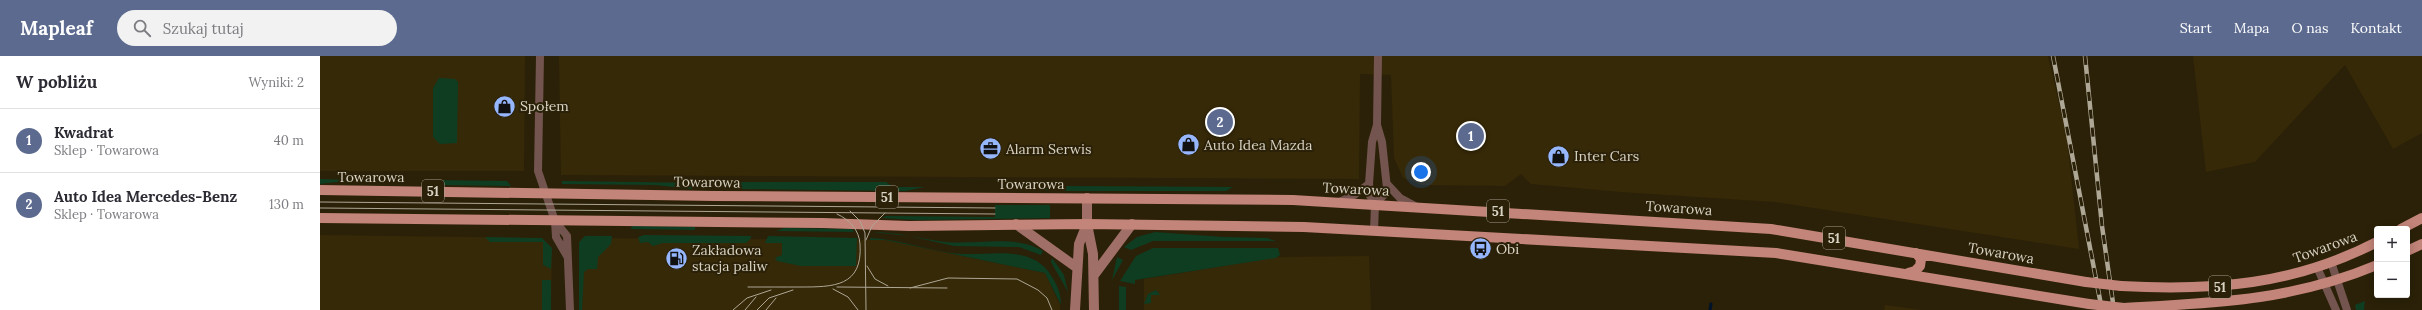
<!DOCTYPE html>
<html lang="pl">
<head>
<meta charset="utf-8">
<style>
	body { margin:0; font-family:Lora,serif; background:#f2f2f3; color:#2b2b33 }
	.controls { position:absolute; right:12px; bottom:12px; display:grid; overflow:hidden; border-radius:4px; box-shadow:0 2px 10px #0003 }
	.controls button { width:36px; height:36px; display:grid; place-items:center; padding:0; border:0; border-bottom:1px solid #e1e1e2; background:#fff; color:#2b2b33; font:20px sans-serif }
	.you { position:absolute; left:1101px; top:116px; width:14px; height:14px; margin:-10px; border:3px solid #fff; border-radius:50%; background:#1a73e8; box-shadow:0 0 0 6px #1a73e833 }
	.badge { display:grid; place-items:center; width:26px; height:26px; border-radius:50%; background:#5b6a8e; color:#fff; font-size:13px; font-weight:700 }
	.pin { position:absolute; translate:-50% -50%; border:2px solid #fff; box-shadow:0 1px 4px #0006 }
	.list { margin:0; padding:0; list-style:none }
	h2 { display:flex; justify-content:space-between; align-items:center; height:52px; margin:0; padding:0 16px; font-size:17px }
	h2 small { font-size:13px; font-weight:400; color:#7c7c81 }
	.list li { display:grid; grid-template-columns:26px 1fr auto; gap:12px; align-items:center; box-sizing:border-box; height:64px; padding:0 16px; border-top:1px solid #e1e1e2 }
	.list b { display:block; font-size:15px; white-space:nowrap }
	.list p { margin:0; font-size:13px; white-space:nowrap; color:#7c7c81 }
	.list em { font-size:13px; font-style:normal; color:#7c7c81 }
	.icon { flex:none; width:22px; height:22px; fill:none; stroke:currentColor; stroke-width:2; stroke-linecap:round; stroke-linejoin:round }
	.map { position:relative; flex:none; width:2102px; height:254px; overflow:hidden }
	header { display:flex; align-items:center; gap:24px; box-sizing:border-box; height:56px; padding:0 20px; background:#5b6a8e; color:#fff }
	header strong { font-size:19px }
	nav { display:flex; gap:22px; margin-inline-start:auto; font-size:14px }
	.search { width:280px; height:36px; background:#f2f2f3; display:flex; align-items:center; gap:10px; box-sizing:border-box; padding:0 14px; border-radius:22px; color:#7c7c81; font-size:15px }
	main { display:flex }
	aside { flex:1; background:#fff }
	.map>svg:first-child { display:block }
	.built { fill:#362908 }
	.green { fill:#0e3d22 }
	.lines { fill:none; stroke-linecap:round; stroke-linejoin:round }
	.stream { stroke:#00122a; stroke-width:3 }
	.street { stroke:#73544e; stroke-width:8 }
	.secondary { stroke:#a06f67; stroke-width:10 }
	.primary { stroke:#c38479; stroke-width:10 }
	.tram { stroke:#aea795; stroke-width:1 }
	.rail-casing { stroke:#aea795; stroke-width:4.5 }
	.rail { stroke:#2b2108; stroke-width:3; stroke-dasharray:9; stroke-linecap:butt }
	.primary-bridge { stroke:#c38479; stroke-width:10 }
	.labels { text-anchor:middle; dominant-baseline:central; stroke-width:4; stroke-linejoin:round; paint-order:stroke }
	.shield { fill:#2b2108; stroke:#a59e8c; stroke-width:1 }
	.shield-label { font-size:13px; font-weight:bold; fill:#d9d3c4 }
	.poi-label { font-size:14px; fill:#d9d3c4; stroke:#2b2108; text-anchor:start }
	.street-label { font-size:14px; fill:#d9d3c4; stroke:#2b2108 }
</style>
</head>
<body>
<header>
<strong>Mapleaf</strong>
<div class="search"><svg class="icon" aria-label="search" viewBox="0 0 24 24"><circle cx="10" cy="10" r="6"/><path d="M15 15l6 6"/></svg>Szukaj tutaj</div>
<nav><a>Start</a><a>Mapa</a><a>O nas</a><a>Kontakt</a></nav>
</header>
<main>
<aside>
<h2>W pobliżu<small>Wyniki: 2</small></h2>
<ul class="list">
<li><span class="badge">1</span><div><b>Kwadrat</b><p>Sklep · Towarowa</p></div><em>40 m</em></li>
<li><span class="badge">2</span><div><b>Auto Idea Mercedes-Benz</b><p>Sklep · Towarowa</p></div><em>130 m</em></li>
</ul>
</aside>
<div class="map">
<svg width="2102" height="254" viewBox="0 0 2102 254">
	<rect width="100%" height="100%" fill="#2b2108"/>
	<path class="built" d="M0 0H205L204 115H0Z
		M239 0H1728L1747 82 1759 193 1454 146 1301 136 1211 128 1201 118 1185 130 1102 129 1083 122 1074 102 1071 19 1040 18 1039 123 241 119Z
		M1873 0H2102V77L2073 93 2025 9 1935 106 1886 116Z
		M0 179 222 182 232 192 231 254H0Z
		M262 182 565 184 725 217 740 249V254H259V186Z
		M1049 200 1051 254H824V223L958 201Z
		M1565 249 1602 254H1564Z"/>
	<path class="green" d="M119 22 135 23 138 26 137 87 120 88 113 81V32Z
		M0 123 32 124 0 128Z
		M109 124 187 125 191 130 119 129Z
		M242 125 385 127 372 133 335 129 242 128Z
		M405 126H566L573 131H605L585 135 417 133Z
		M706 130H730V135Z
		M747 130H748L913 131 906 135H742Z
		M675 149H730V162L596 164 562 162 566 160 675 161Z
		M312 170 375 171V174L311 173Z
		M464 172 532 173 534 176 456 175Z
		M552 176C577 176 601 183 626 186 657 189 696 178 723 195L721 199 699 191 634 190 589 180Z
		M835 176 903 181 947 182 956 185H833L811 194 804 191 817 181Z
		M324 179 431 180V182L426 187H343L333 190 328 186 320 187 318 181Z
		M265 180H292L291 188 278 201 277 213H268L264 216 262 254H259V186Z
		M448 180 537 182 536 207V210H481L457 205 455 202 462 199V187H445Z
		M165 181 222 182 232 192 231 213 223 209V186H170Z
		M550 182C578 183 603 193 631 197 665 202 711 185 732 221 738 231 741 238 741 249L725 217 565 184H550Z
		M833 192H958L960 199 956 202 815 224V228L800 225 816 200Z
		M797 201 803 204 792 224Z
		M732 202 744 219 748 236 731 206Z
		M222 224H231V254H222Z
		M799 230 806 231V254H799Z
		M836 234 840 239H831V247L824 248 828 238Z
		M2045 245 2044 254H2036L2035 249Z"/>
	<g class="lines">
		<path class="stream" d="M1390 254 1391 248"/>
		<path class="street" d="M220 0 218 115 235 165 236 181 247 200
			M1067 128 1080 142 1095 150
			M1019 146 1034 139 1049 128
			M1055 148 1065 138 1067 132 1062 86 1057 69 1058 0
			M235 165 247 180 250 254
			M1054 175 1055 148 1050 140 1049 128 1052 86 1057 69
			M2011 206 2027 254
			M1997 211 2016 254"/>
		<path class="secondary" d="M767 142V168L773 198 774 254
			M696 168 756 211
			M774 219 812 168
			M755 254 759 188 767 168"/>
		<path class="primary" d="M0 134 395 140 973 144 1451 173 1766 226
			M0 162 503 167 589 170 767 168 984 171 1456 197 1769 248
			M2081 173 2102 162
			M2087 195 2102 188
			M1588 217 1595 215 1600 210 1601 203 1596 197
			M1801 230C1893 235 1974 229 2057 186
			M1804 252C1895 247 1971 245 2057 209"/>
		<path class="tram" d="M0 146 675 152
			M0 152 675 158
			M530 155 540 165 545 177 546 254
			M546 184 552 170 565 157
			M547 210 555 223 568 230
			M428 231C446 231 463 231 480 231 513 231 543 231 540 188 539 174 530 164 517 158
			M517 231 627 232
			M590 232 628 222 697 223 718 234 727 242 732 254
			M513 233 528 241 538 254
			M413 254 427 242 451 234
			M425 254 436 241
			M437 254 449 242 473 234
			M446 254 456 242"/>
		<defs>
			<path id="rail" d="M1733 0 1782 254
				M1765 0 1782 170 1794 254"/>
		</defs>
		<use href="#rail" class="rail-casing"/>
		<use href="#rail" class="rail"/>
		<path class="primary-bridge" d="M1766 226 1801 230
			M1769 248 1804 252"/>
	</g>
	<defs>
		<symbol id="shop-disc" viewBox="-11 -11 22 22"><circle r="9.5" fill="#96b6fd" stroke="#2b2108"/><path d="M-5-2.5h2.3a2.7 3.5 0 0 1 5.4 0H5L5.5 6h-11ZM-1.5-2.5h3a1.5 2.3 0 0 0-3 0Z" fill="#111"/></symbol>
		<symbol id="office-disc" viewBox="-11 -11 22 22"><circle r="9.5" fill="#96b6fd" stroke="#2b2108"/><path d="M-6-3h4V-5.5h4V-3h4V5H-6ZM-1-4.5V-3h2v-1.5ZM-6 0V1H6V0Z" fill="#111"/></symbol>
		<symbol id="bus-disc" viewBox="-11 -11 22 22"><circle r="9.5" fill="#96b6fd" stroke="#2b2108"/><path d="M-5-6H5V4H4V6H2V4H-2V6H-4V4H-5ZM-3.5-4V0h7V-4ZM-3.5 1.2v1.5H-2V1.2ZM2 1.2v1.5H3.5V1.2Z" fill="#111"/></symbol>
		<symbol id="fuel-disc" viewBox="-11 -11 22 22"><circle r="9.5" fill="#96b6fd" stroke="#2b2108"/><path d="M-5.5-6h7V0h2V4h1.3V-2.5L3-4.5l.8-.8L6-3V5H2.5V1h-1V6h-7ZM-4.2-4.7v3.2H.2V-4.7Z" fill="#111"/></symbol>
	</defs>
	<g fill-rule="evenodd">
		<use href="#shop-disc" x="172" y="38" width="25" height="25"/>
		<use href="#shop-disc" x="856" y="76" width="25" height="25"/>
		<use href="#office-disc" x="658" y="80" width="25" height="25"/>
		<use href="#shop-disc" x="1226" y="88" width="25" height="25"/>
		<use href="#bus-disc" x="1148" y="180" width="25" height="25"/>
		<use href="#fuel-disc" x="344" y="190" width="25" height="25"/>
	</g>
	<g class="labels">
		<g class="shield">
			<rect x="102" y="124" width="22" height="22" rx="3"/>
			<rect x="556" y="130" width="22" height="22" rx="3"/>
			<rect x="1167" y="144" width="22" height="22" rx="3"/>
			<rect x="1503" y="171" width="22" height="22" rx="3"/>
			<rect x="1889" y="220" width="22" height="22" rx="3"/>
		</g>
		<g class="shield-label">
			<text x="113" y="135">51</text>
			<text x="567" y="141">51</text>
			<text x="1178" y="155">51</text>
			<text x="1514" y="182">51</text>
			<text x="1900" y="231">51</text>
		</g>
		<g class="poi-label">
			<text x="200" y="50">Społem</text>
			<text x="884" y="89">Auto Idea Mazda</text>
			<text x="686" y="93">Alarm Serwis</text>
			<text x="1254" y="100">Inter Cars</text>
			<text x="1176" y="193">Obi</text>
			<text x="372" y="194">Zakładowa<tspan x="372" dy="16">stacja paliw</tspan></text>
		</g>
		<g class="street-label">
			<text x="51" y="121">Towarowa</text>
			<text transform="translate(387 126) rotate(1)">Towarowa</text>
			<text x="711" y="128">Towarowa</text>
			<text transform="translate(1036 133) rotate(3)">Towarowa</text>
			<text transform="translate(1359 152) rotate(4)">Towarowa</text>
			<text transform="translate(2005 191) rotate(-20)">Towarowa</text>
			<text transform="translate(1681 197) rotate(10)">Towarowa</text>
		</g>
	</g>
</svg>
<div class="controls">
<button>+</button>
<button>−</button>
</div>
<div class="you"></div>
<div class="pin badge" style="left:1151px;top:80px">1</div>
<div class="pin badge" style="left:900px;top:66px">2</div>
</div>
</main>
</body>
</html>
